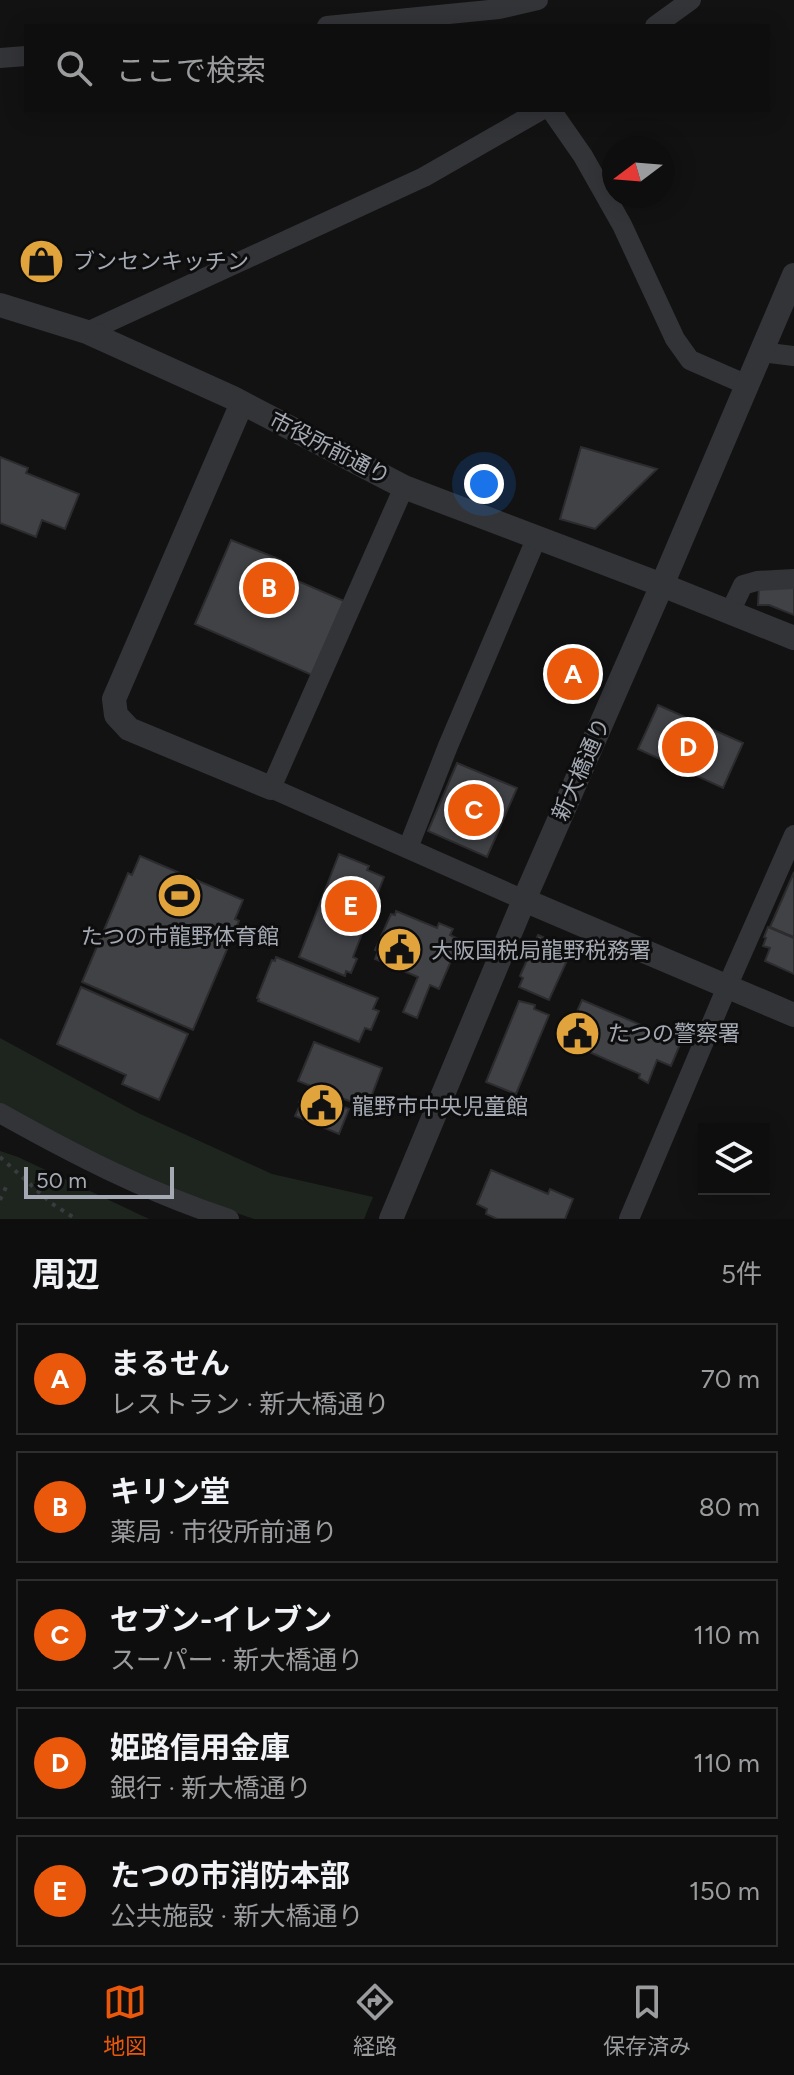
<!DOCTYPE html>
<html lang="ja">
<head>
<meta charset="utf-8">
<style>
	body { margin:0; font-family:Figtree,"Noto Sans JP",sans-serif; background:#171717; color:#f1f3f6 }
	.controls { position:absolute; right:24px; bottom:24px; display:grid; overflow:hidden; border-radius:0px; box-shadow:0 4px 20px #0003 }
	.controls button { width:72px; height:72px; display:grid; place-items:center; padding:0; border:0; border-bottom:2px solid #2e2e2e; background:#0e0e0e; color:#f1f3f6; font:40px sans-serif }
	.compass { position:absolute; left:602px; top:136px; width:72px; height:72px; border-radius:50%; background:#0e0e0e; box-shadow:0 4px 20px #0003; rotate:254deg }
	.scale { position:absolute; left:24px; bottom:20px; width:150px; box-sizing:border-box; padding-left:8px; border:4px solid #a4a9b3; border-top:0; font-size:22px; line-height:28px; white-space:nowrap; color:#a4a9b3; -webkit-text-stroke:6px #0d0d0e; paint-order:stroke }
	.you { position:absolute; left:484px; top:484px; width:28px; height:28px; margin:-20px; border:6px solid #fff; border-radius:50%; background:#1a73e8; box-shadow:0 0 0 12px #1a73e833 }
	.badge { display:grid; place-items:center; width:52px; height:52px; border-radius:50%; background:#ea580c; color:#fff; font-size:26px; font-weight:700 }
	.pin { position:absolute; translate:-50% -50%; border:4px solid #fff; box-shadow:0 2px 8px #0006 }
	.list { margin:0; padding:0; list-style:none }
	h2 { display:flex; justify-content:space-between; align-items:center; height:104px; margin:0; padding:0 32px; font-size:34px }
	h2 small { font-size:26px; font-weight:400; color:#9b9c9e }
	.list li { display:grid; grid-template-columns:52px 1fr auto; gap:24px; align-items:center; box-sizing:border-box; height:112px; margin:0 16px 16px; padding:0 16px; border:2px solid #2e2e2e; border-radius:0px }
	.list b { display:block; font-size:30px; white-space:nowrap }
	.list p { margin:0; font-size:26px; white-space:nowrap; color:#9b9c9e }
	.list em { font-size:26px; font-style:normal; color:#9b9c9e }
	.icon { flex:none; width:44px; height:44px; fill:none; stroke:currentColor; stroke-width:2; stroke-linecap:round; stroke-linejoin:round }
	.map { position:relative; flex:none; width:794px; height:1219px; overflow:hidden }
	.search { position:absolute; background:#0e0e0e; box-shadow:0 4px 20px #0003; left:24px; right:24px; top:24px; height:88px; display:flex; align-items:center; gap:20px; box-sizing:border-box; padding:0 28px; border-radius:0px; color:#9b9c9e; font-size:30px }
	.sheet { height:744px; background:#0e0e0e }
	nav { display:flex; justify-content:space-around; align-items:center; box-sizing:border-box; height:112px; border-top:2px solid #2e2e2e; background:#0e0e0e; font-size:22px; color:#9b9c9e }
	nav a { display:grid; justify-items:center; gap:4px }
	nav .on { color:#ea580c }
	.map>svg:first-child { display:block }
	.green { fill:#1e251f }
	.building { fill:#414246; stroke:#2c2c2f; stroke-width:2 }
	.lines { fill:none; stroke-linecap:round; stroke-linejoin:round }
	.path { stroke:#393b3f; stroke-width:4; stroke-dasharray:4 6; stroke-linecap:butt }
	.minor { stroke:#333438; stroke-width:20 }
	.tertiary { stroke:#333438; stroke-width:24 }
	.labels { text-anchor:middle; dominant-baseline:central; stroke-width:6; stroke-linejoin:round; paint-order:stroke }
	.poi-label { font-size:22px; fill:#a4a9b3; stroke:#0d0d0e; text-anchor:start }
	.street-label { font-size:22px; fill:#a4a9b3; stroke:#0d0d0e }
</style>
</head>
<body>
<div class="map">
<svg width="794" height="1219" viewBox="0 0 794 1219">
	<rect width="100%" height="100%" fill="#121213"/>
	<path class="green" d="M0 1038 138 1113 272 1174 373 1197 364 1219H254L184 1195 86 1152 0 1104Z
		M0 1151 18 1157 149 1219H0Z"/>
	<path class="building" d="M581 447 657 469 595 529 560 519Z
		M0 457 28 468 26 473 79 494 65 529 42 520 36 537 0 523Z
		M231 540 281 560 277 572 344 601 312 675 195 624Z
		M759 586H794V615L769 605H758Z
		M565 648 591 657 578 693 552 683Z
		M658 705 743 743 723 788 638 749Z
		M457 763 517 788 487 857 428 831Z
		M339 854 369 866 367 870 384 877 353 957 357 959 351 973 346 971 345 976 299 957Z
		M140 856 243 900 235 919 239 921 193 1030 82 982 128 873 132 875Z
		M794 872V937L770 927Z
		M396 911 437 928 439 923 453 929 450 935 460 940 439 989 430 985 417 1018 403 1012 418 977 375 959 378 951 375 950 391 914 395 915Z
		M768 927 794 938V974L765 961 770 948 763 946 766 938 764 937Z
		M538 935 566 947 563 953 569 956 549 1000 519 987 523 978 520 976Z
		M276 957 378 998 373 1009 379 1011 371 1030 365 1028 359 1042 258 1001 259 999 257 998 272 960 275 961Z
		M81 987 188 1034 159 1100 122 1084 126 1075 57 1044Z
		M582 1000 681 1042 671 1066 657 1060 648 1083 639 1078 640 1074 557 1038 565 1019 572 1023Z
		M519 1001 535 1005 534 1009 549 1015 516 1094 486 1082Z
		M314 1042 382 1068 367 1108 298 1081Z
		M306 1091 349 1109 339 1134 295 1116 301 1103 299 1102 301 1098 302 1099Z
		M491 1170 548 1194 550 1189 573 1199 565 1219H497L486 1214 487 1209 477 1204Z"/>
	<g class="lines">
		<path class="path" d="M0 1157 51 1203 76 1219
			M0 1200 7 1185"/>
		<path class="minor" d="M327 26 499 9 538 0
			M655 26 691 0
			M0 58 26 56
			M551 110 583 156 622 225 675 339 690 360 747 385
			M87 332 424 177 541 110
			M761 352 794 356
			M404 487 271 788 524 900
			M730 612 743 585 757 581 794 579
			M408 848 448 746 537 537
			M0 1113C73 1154 149 1193 229 1219
			M629 1219 727 987 794 835"/>
		<path class="tertiary" d="M0 305 87 332 233 398 404 487 662 585 794 638
			M242 403 114 699 116 715 129 729 271 788
			M524 900 794 1015
			M391 1219 524 900 662 585 794 275"/>
	</g>
	<defs>
		<symbol id="shop-disc" viewBox="-11 -11 22 22"><circle r="9.5" fill="#e1a43c" stroke="#0d0d0e"/><path d="M-5-2.5h2.3a2.7 3.5 0 0 1 5.4 0H5L5.5 6h-11ZM-1.5-2.5h3a1.5 2.3 0 0 0-3 0Z" fill="#111"/></symbol>
		<symbol id="stadium-disc" viewBox="-11 -11 22 22"><circle r="9.5" fill="#e1a43c" stroke="#0d0d0e"/><path d="M0-5a6.5 5 0 1 0 0 10a6.5 5 0 1 0 0-10ZM-3.5-1.8h7v3.6h-7Z" fill="#111"/></symbol>
		<symbol id="civic-disc" viewBox="-11 -11 22 22"><circle r="9.5" fill="#e1a43c" stroke="#0d0d0e"/><path d="M-.6-6.5H3V-4.5H.6V-3L4-1V1h2V6H-6V1h2V-1L-.6-3ZM-1.2 2.5V6h2.4V2.5Z" fill="#111"/></symbol>
	</defs>
	<g fill-rule="evenodd">
		<use href="#shop-disc" x="16" y="236" width="51" height="51"/>
		<use href="#stadium-disc" x="154" y="870" width="51" height="51"/>
		<use href="#civic-disc" x="374" y="924" width="51" height="51"/>
		<use href="#civic-disc" x="552" y="1008" width="51" height="51"/>
		<use href="#civic-disc" x="296" y="1080" width="51" height="51"/>
	</g>
	<g class="labels">
		<g class="poi-label">
			<text x="73" y="261">ブンセンキッチン</text>
			<text x="180" y="936" text-anchor="middle">たつの市龍野体育館</text>
			<text x="431" y="950">大阪国税局龍野税務署</text>
			<text x="608" y="1033">たつの警察署</text>
			<text x="352" y="1106">龍野市中央児童館</text>
		</g>
		<g class="street-label">
			<text transform="translate(330 448) rotate(27)">市役所前通り</text>
			<text transform="translate(581 769) rotate(-66)">新大橋通り</text>
		</g>
	</g>
</svg>
<div class="controls">
<button><svg class="icon" aria-label="layers" viewBox="0 0 24 24"><path d="M12 4l9 5-9 5-9-5zM3 14l9 5 9-5"/></svg></button>
</div>
<svg class="compass" viewBox="-18 -18 36 36"><path d="M0-13l5 13h-10z" fill="#e53935"/><path d="M0 13l5-13h-10z" fill="#9b9c9e"/></svg>
<div class="scale">50 m</div>
<div class="you"></div>
<div class="pin badge" style="left:573px;top:674px">A</div>
<div class="pin badge" style="left:269px;top:588px">B</div>
<div class="pin badge" style="left:474px;top:810px">C</div>
<div class="pin badge" style="left:688px;top:747px">D</div>
<div class="pin badge" style="left:351px;top:906px">E</div>
<div class="search"><svg class="icon" aria-label="search" viewBox="0 0 24 24"><circle cx="10" cy="10" r="6"/><path d="M15 15l6 6"/></svg>ここで検索</div>
</div>
<section class="sheet">
<h2>周辺<small>5件</small></h2>
<ul class="list">
<li><span class="badge">A</span><div><b>まるせん</b><p>レストラン · 新大橋通り</p></div><em>70 m</em></li>
<li><span class="badge">B</span><div><b>キリン堂</b><p>薬局 · 市役所前通り</p></div><em>80 m</em></li>
<li><span class="badge">C</span><div><b>セブン-イレブン</b><p>スーパー · 新大橋通り</p></div><em>110 m</em></li>
<li><span class="badge">D</span><div><b>姫路信用金庫</b><p>銀行 · 新大橋通り</p></div><em>110 m</em></li>
<li><span class="badge">E</span><div><b>たつの市消防本部</b><p>公共施設 · 新大橋通り</p></div><em>150 m</em></li>
</ul>
</section>
<nav>
<a class="on"><svg class="icon" aria-label="map" viewBox="0 0 24 24"><path d="M3 6l6-2 6 2 6-2v14l-6 2-6-2-6 2zM9 4v14M15 6v14"/></svg>地図</a>
<a><svg class="icon" aria-label="directions" viewBox="0 0 24 24"><path d="M12 3l9 9-9 9-9-9zM9 14v-3h6M13 9l2 2-2 2"/></svg>経路</a>
<a><svg class="icon" aria-label="saved" viewBox="0 0 24 24"><path d="M7 4h10v16l-5-4-5 4z"/></svg>保存済み</a>
</nav>
</body>
</html>
